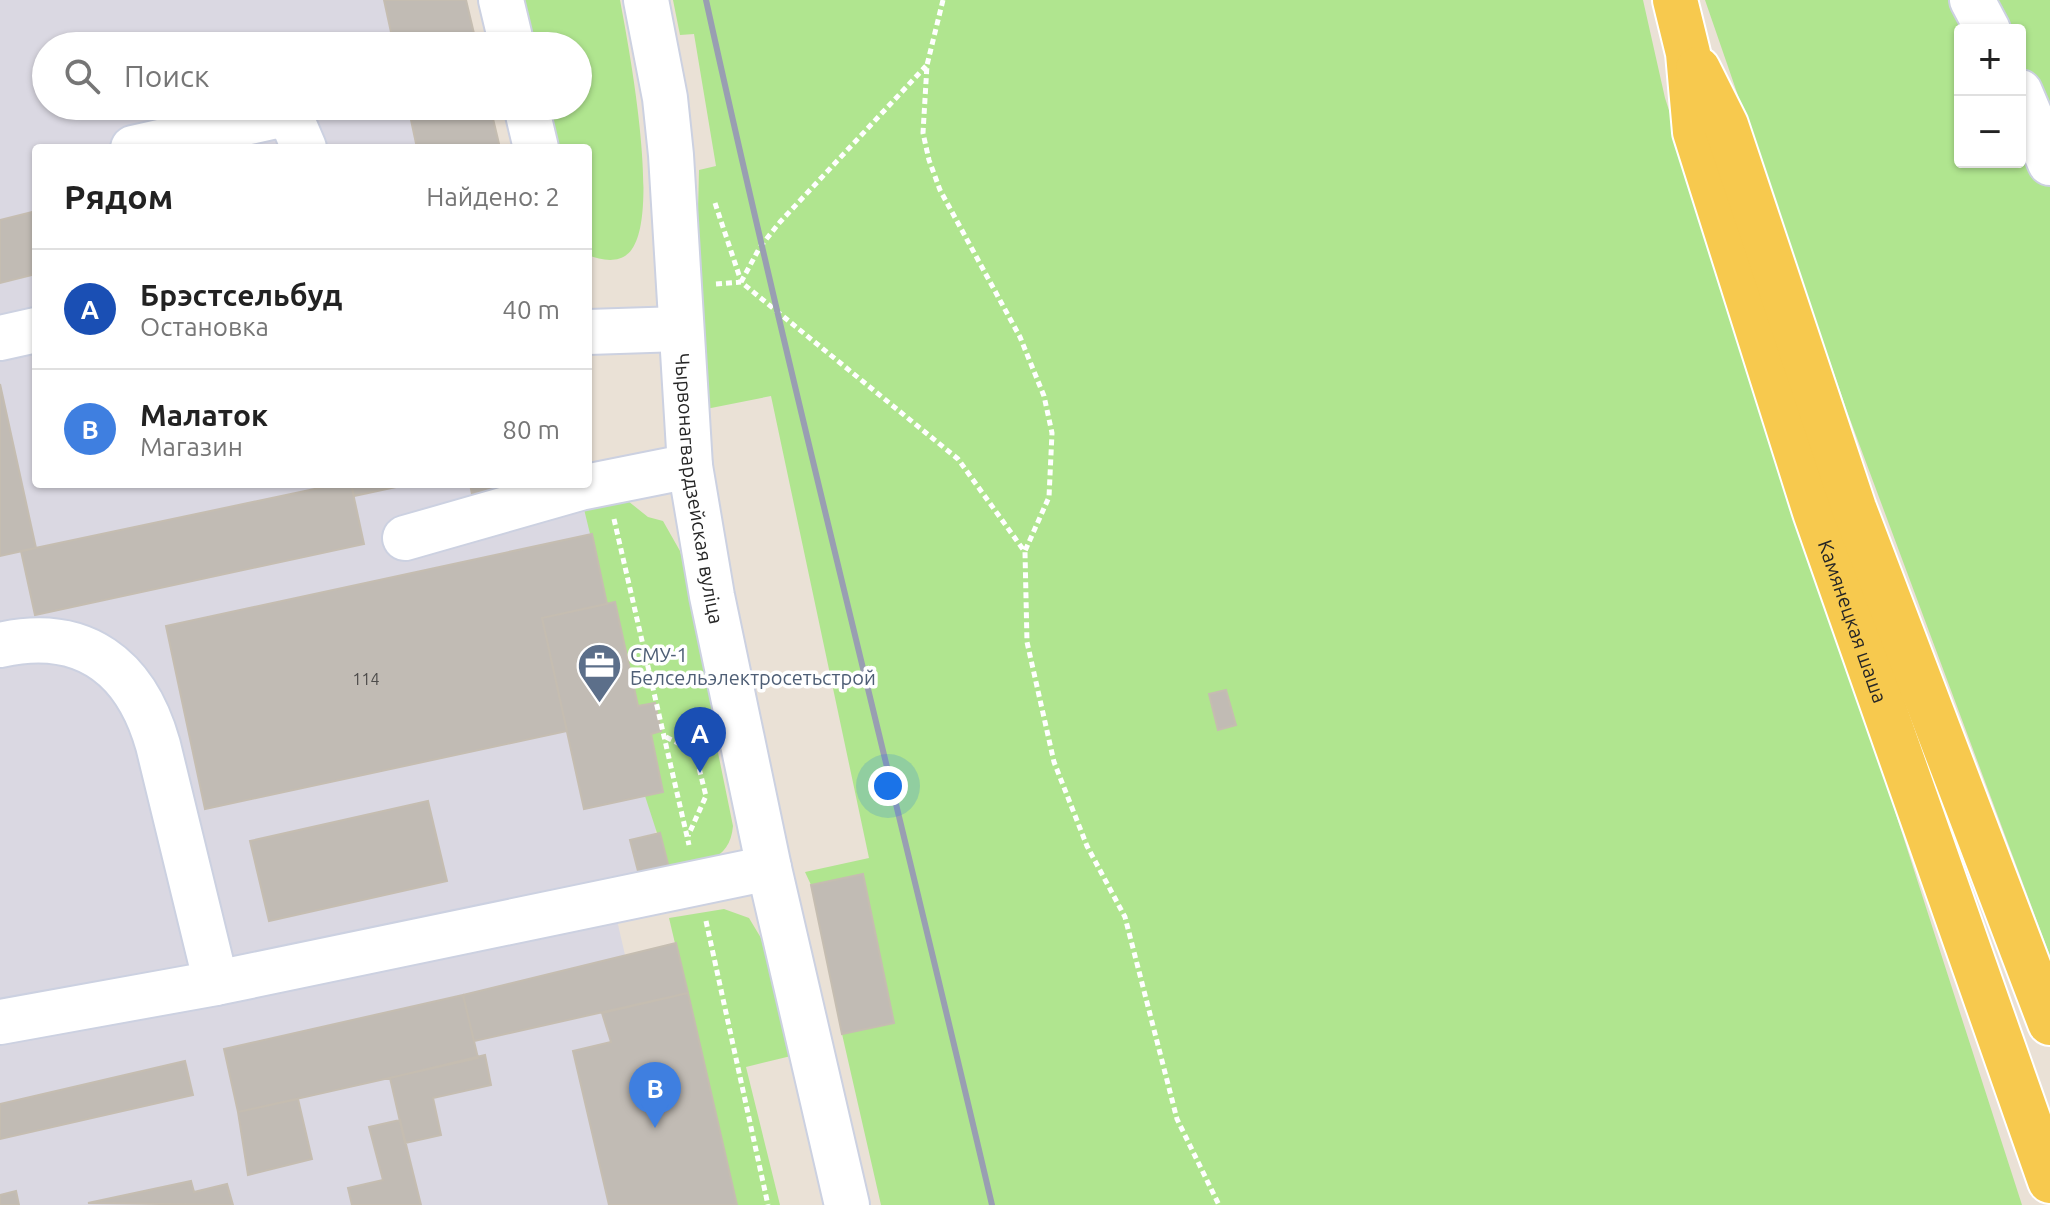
<!DOCTYPE html>
<html lang="ru">
<head>
<meta charset="utf-8">
<style>
	body { margin:0; font-family:Ubuntu,sans-serif; background:#f6f6f6; color:#222 }
	.controls { position:absolute; right:24px; top:24px; display:grid; overflow:hidden; border-radius:8px; box-shadow:0 2px 6px #0004 }
	.controls button { width:72px; height:72px; display:grid; place-items:center; padding:0; border:0; border-bottom:2px solid #e0e0e0; background:#fff; color:#222; font:40px sans-serif }
	.you { position:absolute; left:888px; top:786px; width:28px; height:28px; margin:-20px; border:6px solid #fff; border-radius:50%; background:#1a73e8; box-shadow:0 0 0 12px #1a73e833 }
	.badge { display:grid; place-items:center; width:52px; height:52px; border-radius:50%; background:#1a73e8; color:#fff; font-size:26px; font-weight:700 }
	.pin { position:absolute; translate:-50% -66px; filter:drop-shadow(0 2px 4px #0008) }
	.pin::after { content:''; position:absolute; top:42px; width:28px; height:24px; background:inherit; clip-path:polygon(0 0,100% 0,50% 100%) }
	.list { margin:0; padding:0; list-style:none }
	h2 { display:flex; justify-content:space-between; align-items:center; height:104px; margin:0; padding:0 32px; font-size:34px }
	h2 small { font-size:26px; font-weight:400; color:#767676 }
	.list li { display:grid; grid-template-columns:52px 1fr auto; gap:24px; align-items:center; box-sizing:border-box; height:120px; padding:0 32px; border-top:2px solid #e0e0e0 }
	.list b { display:block; font-size:30px; white-space:nowrap }
	.list p { margin:0; font-size:26px; white-space:nowrap; color:#767676 }
	.list em { font-size:26px; font-style:normal; color:#767676 }
	.icon { flex:none; width:44px; height:44px; fill:none; stroke:currentColor; stroke-width:2; stroke-linecap:round; stroke-linejoin:round }
	.map { position:relative; flex:none; width:2050px; height:1205px; overflow:hidden }
	.search { position:absolute; background:#fff; box-shadow:0 2px 6px #0004; left:32px; top:32px; width:560px; height:88px; display:flex; align-items:center; gap:20px; box-sizing:border-box; padding:0 28px; border-radius:44px; color:#767676; font-size:30px }
	.panel { position:absolute; background:#fff; box-shadow:0 2px 6px #0004; left:32px; top:144px; width:560px; height:344px; border-radius:8px }
	.map>svg:first-child { display:block }
	.industrial { fill:#dad8e2 }
	.green { fill:#b0e58f; fill-rule:evenodd }
	.building { fill:#c1bbb4; stroke:#c5bdb1; stroke-width:2 }
	.lines { fill:none; stroke-linecap:round; stroke-linejoin:round }
	.minor-casing { stroke:#ccd1e1; stroke-width:48 }
	.major-casing { stroke:#fff; stroke-width:48 }
	.path { stroke:#fff; stroke-width:5; stroke-dasharray:6 4; stroke-linecap:butt }
	.minor { stroke:#fff; stroke-width:44 }
	.major { stroke:#f7c94e; stroke-width:44 }
	.rail { stroke:#999eb2; stroke-width:6 }
	.labels { text-anchor:middle; dominant-baseline:central; stroke-width:7; stroke-linejoin:round; paint-order:stroke }
	.number-label { font-size:16px; fill:#4d4b4a }
	.street-label { font-size:20px; fill:#262626; stroke:#fff }
	.service-label { font-size:20px; fill:#4e5e75; stroke:#fff; text-anchor:start }
</style>
</head>
<body>
<div class="map">
<svg width="2050" height="1205" viewBox="0 0 2050 1205">
	<rect width="100%" height="100%" fill="#eae1d6"/>
	<path class="industrial" d="M0 0H466L477 46H46V106H490L500 148H36V484H579L608 603 615 602 639 706 655 703 661 731 651 734 663 792 655 834 660 833 669 868 608 881 625 955 464 996 474 1041 602 1013 737 1205H0Z"/>
	<path class="green" d="M512 0H620C629 48 660 210 632 249 622 264 603 261 588 255V148H549L538 106H578V46H523Z
		M673 0H1643L1665 98 2022 1205H881L842 1034 894 1023 863 875 811 885 805 872 869 858 771 396 706 409 697 252 699 170 716 166 694 34 680 35Z
		M1705 0H2050V956L1848 414ZM1960 30H2020V162H1960Z
		M628 501 648 517 663 521 680 551 698 615 715 697 714 733 733 826C730 862 700 864 670 873L645 796 663 791 651 734 661 731 655 703 638 706 615 603 607 604 584 509Z
		M724 909 749 918 761 938 791 1056 746 1067 780 1205H737L669 918Z"/>
	<path class="building" d="M384 0H466L477 46H394Z
		M408 106H490L500 148H417Z
		M36 211V274L0 283V220Z
		M0 384 36 548 0 556Z
		M338 484H351L364 544 35 615 21 551Z
		M351 484H410L354 496Z
		M470 484H515L472 494Z
		M592 534 607 604 542 618 567 731 205 809 166 626Z
		M615 602 638 706 655 703 661 731 651 734 663 792 584 809 542 618Z
		M1226 690 1236 725 1218 730 1209 694Z
		M428 801 447 881 269 921 250 841Z
		M660 833 669 868 639 875 630 840Z
		M863 874 894 1023 842 1034 811 885Z
		M676 943 688 993 474 1041 463 995Z
		M688 993 737 1205H609L573 1051 611 1042 602 1013Z
		M463 995 478 1058 238 1112 224 1049Z
		M485 1055 491 1085 433 1098 441 1135 405 1143 390 1078Z
		M185 1061 193 1095 0 1139V1104Z
		M298 1099 312 1159 248 1175 238 1112Z
		M400 1120 421 1205H352L348 1188 383 1180 369 1127Z
		M191 1181 194 1192 227 1184 233 1205 88 1203Z
		M16 1191 19 1205H0V1195Z"/>
	<g class="lines">
		<defs>
			<g id="minor">
				<path d="M501 0 512 46"/>
				<path id="s1" d="M646 0 665 98 671 155 690 466 712 596 769 868 847 1205"/>
				<path d="M1972 0 1988 30"/>
				<path d="M2020 92 2050 163"/>
				<path d="M526 106 536 148"/>
				<path d="M133 148 289 113 304 148"/>
				<path d="M588 332 680 329"/>
				<path d="M0 338 36 330"/>
				<path d="M405 538 580 488 690 466"/>
				<path d="M0 645C84 626 136 667 158 745L216 983"/>
				<path d="M0 1022 216 983 769 868"/>
			</g>
			<g id="major">
				<path id="s2" d="M1675 0 1688 53 1695 132 1815 512 2050 1181"/>
				<path d="M1698 69 1726 125 1854 508 2050 1023"/>
			</g>
		</defs>
		<use href="#minor" class="minor-casing"/>
		<use href="#major" class="major-casing"/>
		<path class="path" d="M943 0 927 65 923 133 929 160 940 190 1020 337 1044 396 1052 433 1049 497 1025 551
			M715 203 741 281
			M741 282 760 247 780 222 926 66
			M716 284 741 282 958 459 1025 552 1027 642 1054 762 1087 846 1125 917 1177 1119 1219 1205
			M614 519 689 845
			M666 737 695 752 706 796 688 836
			M706 921 768 1205"/>
		<use href="#minor" class="minor"/>
		<use href="#major" class="major"/>
		<path class="rail" d="M706 0C795 403 898 803 992 1205"/>
	</g>
	<defs>
		<symbol id="office-pin" viewBox="-11 -11 22 30"><path d="M0 17L-7.5 6A9.5 9.5 0 1 1 7.5 6Z" fill="#5c6f8a" stroke="#fff"/><path d="M-6-3h4V-5.5h4V-3h4V5H-6ZM-1-4.5V-3h2v-1.5ZM-6 0V1H6V0Z" fill="#fff"/></symbol>
	</defs>
	<g fill-rule="evenodd">
		<use href="#office-pin" x="574" y="640" width="51" height="69"/>
	</g>
	<g class="labels">
		<g class="number-label">
			<text x="366" y="679">114</text>
		</g>
		<g class="street-label">
			<text stroke="none"><textPath href="#s1" startOffset="492">Чырвонагвардзейская вуліца</textPath></text>
			<text stroke="none"><textPath href="#s2" startOffset="648">Камянецкая шаша</textPath></text>
		</g>
		<g class="service-label">
			<text x="630" y="654">СМУ-1<tspan x="630" dy="23">Белсельэлектросетьстрой</tspan></text>
		</g>
	</g>
</svg>
<div class="controls">
<button>+</button>
<button>−</button>
</div>
<div class="you"></div>
<div class="pin badge" style="left:700px;top:773px;background:#1a4fb4">A</div>
<div class="pin badge" style="left:655px;top:1128px;background:#3f7fe0">B</div>
<div class="search"><svg class="icon" aria-label="search" viewBox="0 0 24 24"><circle cx="10" cy="10" r="6"/><path d="M15 15l6 6"/></svg>Поиск</div>
<section class="panel">
<h2>Рядом<small>Найдено: 2</small></h2>
<ul class="list">
<li><span class="badge" style="background:#1a4fb4">A</span><div><b>Брэстсельбуд</b><p>Остановка</p></div><em>40 m</em></li>
<li><span class="badge" style="background:#3f7fe0">B</span><div><b>Малаток</b><p>Магазин</p></div><em>80 m</em></li>
</ul>
</section>
</div>
</body>
</html>
